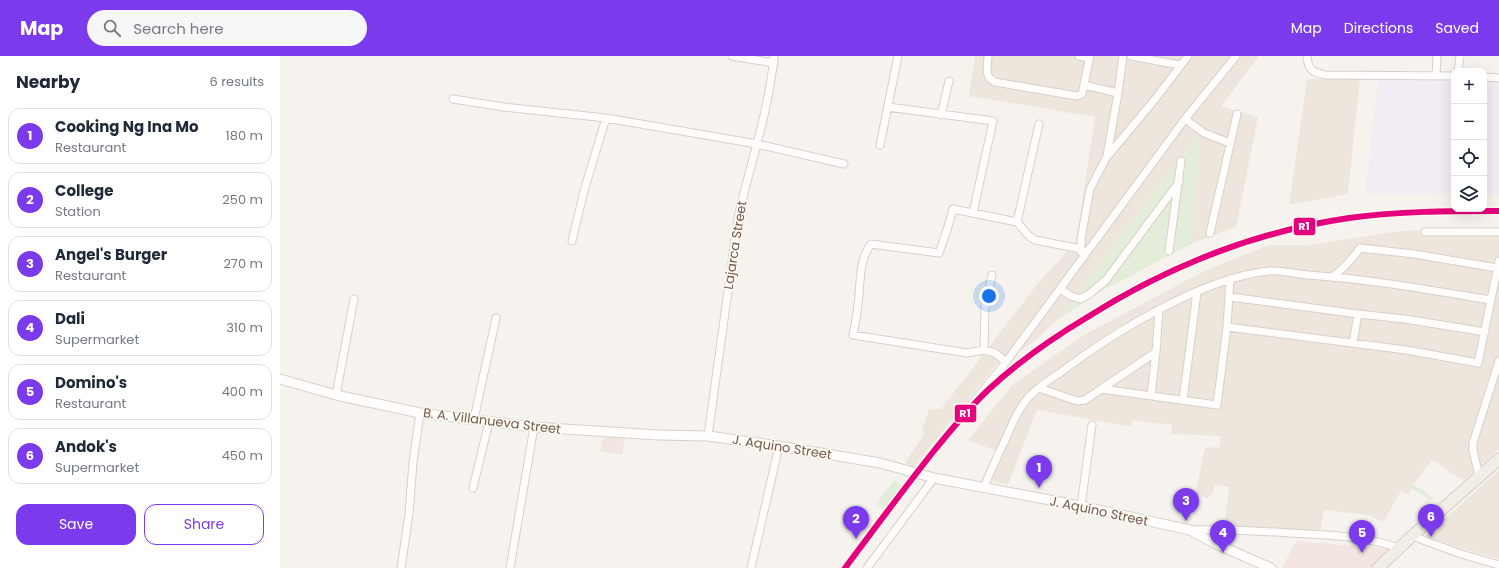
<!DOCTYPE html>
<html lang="en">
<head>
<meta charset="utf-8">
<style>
	body { margin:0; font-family:Poppins,sans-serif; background:#f6f6f7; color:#1f2937 }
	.controls { position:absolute; right:12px; top:12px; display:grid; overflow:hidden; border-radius:8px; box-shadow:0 4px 16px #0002 }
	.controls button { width:36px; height:36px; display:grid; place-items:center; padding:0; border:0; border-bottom:1px solid #e0e1e3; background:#fff; color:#1f2937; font:20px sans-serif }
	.you { position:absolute; left:709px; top:240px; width:14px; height:14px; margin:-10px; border:3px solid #fff; border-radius:50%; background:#1a73e8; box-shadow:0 0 0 6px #1a73e833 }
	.badge { display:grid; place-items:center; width:26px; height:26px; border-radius:50%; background:#7c3aed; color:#fff; font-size:13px; font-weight:700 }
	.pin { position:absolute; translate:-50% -33px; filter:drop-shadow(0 1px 2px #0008) }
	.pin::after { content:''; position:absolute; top:21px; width:14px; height:12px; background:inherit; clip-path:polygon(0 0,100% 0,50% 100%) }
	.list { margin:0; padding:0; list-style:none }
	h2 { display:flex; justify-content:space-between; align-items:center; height:52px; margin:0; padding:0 16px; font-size:17px }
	h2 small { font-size:13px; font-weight:400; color:#747a83 }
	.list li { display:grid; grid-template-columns:26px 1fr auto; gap:12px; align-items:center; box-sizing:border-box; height:56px; margin:0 8px 8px; padding:0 8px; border:1px solid #e0e1e3; border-radius:12px }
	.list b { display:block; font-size:15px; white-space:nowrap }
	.list p { margin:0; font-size:13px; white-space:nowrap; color:#747a83 }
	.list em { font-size:13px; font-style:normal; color:#747a83 }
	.actions { display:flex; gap:8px; padding:12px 16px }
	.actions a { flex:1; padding:9px 0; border:1px solid #7c3aed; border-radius:12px; text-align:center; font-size:14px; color:#7c3aed }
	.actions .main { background:#7c3aed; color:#fff }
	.icon { flex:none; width:22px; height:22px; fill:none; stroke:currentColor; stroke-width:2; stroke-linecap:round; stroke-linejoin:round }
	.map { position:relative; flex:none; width:1219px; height:512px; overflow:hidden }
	header { display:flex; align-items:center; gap:24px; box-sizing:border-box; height:56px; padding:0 20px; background:#7c3aed; color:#fff }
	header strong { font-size:19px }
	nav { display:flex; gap:22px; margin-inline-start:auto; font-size:14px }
	.search { width:280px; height:36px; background:#f6f6f7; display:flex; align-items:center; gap:10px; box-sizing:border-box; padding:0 14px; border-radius:22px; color:#747a83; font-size:15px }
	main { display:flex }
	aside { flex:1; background:#fff }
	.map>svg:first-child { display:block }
	.residential { fill:#eee6dc }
	.commercial { fill:#f3e6e0 }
	.education { fill:#f3ecf3 }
	.green { fill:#e4ecda }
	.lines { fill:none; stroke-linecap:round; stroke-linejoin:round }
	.minor-casing { stroke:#d6d0cc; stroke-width:9 }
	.tertiary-casing { stroke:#d6d0cc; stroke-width:11 }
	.primary-casing { stroke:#d5cec8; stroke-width:13 }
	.minor { stroke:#fefdfc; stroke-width:7 }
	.tertiary { stroke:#fefdfc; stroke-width:9 }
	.primary { stroke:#f1ede7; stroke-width:11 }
	.rail-1-casing { stroke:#fdf8f0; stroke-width:9 }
	.rail-1 { stroke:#e5007d; stroke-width:6 }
	.labels { text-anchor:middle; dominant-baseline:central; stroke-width:3.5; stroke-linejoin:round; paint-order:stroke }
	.street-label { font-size:13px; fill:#725c50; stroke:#fdf8f0 }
	.line-badge { stroke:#fdf8f0; stroke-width:1.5 }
	.badge-label { font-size:11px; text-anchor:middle; font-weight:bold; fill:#fff }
</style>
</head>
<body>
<header>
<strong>Map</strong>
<div class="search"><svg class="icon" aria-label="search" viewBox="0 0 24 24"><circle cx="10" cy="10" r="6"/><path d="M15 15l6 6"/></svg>Search here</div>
<nav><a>Map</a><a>Directions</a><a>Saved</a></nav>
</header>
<main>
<aside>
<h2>Nearby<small>6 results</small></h2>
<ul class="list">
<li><span class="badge">1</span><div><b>Cooking Ng Ina Mo</b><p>Restaurant</p></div><em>180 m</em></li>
<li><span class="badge">2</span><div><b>College</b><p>Station</p></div><em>250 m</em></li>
<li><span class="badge">3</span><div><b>Angel's Burger</b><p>Restaurant</p></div><em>270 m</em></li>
<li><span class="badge">4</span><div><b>Dali</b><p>Supermarket</p></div><em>310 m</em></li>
<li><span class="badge">5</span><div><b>Domino's</b><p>Restaurant</p></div><em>400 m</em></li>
<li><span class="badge">6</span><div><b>Andok's</b><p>Supermarket</p></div><em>450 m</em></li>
</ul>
<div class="actions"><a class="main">Save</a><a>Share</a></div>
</aside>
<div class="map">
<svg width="1219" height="512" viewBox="0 0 1219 512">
	<rect width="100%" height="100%" fill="#f6f3ee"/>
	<path class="residential" d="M695 0H979L941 50 978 61 956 171 911 188 920 77 776 265 755 285 716 309 633 412 625 406 645 377 642 374 649 353H661L759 226 796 186 815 61 689 40Z
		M1027 23H1080L1068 138 1009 149Z
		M1219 173V393L1184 425 1152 404 1134 428 1128 439 1121 435 1103 466 1089 459 1044 454 1040 477 944 472 949 431 934 429 932 439H929L928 442 915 439 925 392 939 391 941 380 891 378 892 369 853 364 852 370H847L757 354 728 429 705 423 716 395 688 384 733 328 804 279 924 215 988 189H1028L1120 175Z
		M1219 414V503L1183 493 1146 480Z"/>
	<path class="commercial" d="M324 380 345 381 342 399 320 395Z
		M1017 485 1111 493 1091 512H1001Z"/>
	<path class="education" d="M1098 24H1174V138H1085Z
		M1204 25H1219V138H1204Z"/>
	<path class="green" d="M921 76 911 188 820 236 776 265Z
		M614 424 623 430 605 454 596 448Z
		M1129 427 1145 435 1153 442 1150 445 1143 439 1127 430Z"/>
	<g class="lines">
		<defs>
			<path id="minor" d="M452 0 494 7
				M708 0 707 16 709 22 715 26 797 40 802 38 810 0
				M799 0 809 2
				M851 0 900 9
				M1027 0C1028 14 1032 16 1045 19L1174 20
				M1178 15 1180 0
				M1156 19 1157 0
				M1204 21 1219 22
				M804 29 838 37
				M173 43 224 51 326 62 477 88 564 108
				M608 51 713 65 693 157
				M661 59 669 25
				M905 63 924 77 950 87
				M600 89 618 0
				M827 100 838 37 843 0
				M737 166 759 68
				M1145 176H1219
				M930 177 957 58
				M292 185 304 135 326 62
				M889 195 901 105
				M801 196V183L810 133 826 102 876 42 908 0
				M1052 221C1064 213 1072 203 1080 192L1134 198 1217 212
				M780 233 791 240 800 243 808 239 826 224 899 126
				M950 241 1078 258 1125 263 1205 276
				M947 271 1126 294 1198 307 1219 205
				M1073 287 1078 258
				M704 294 705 249 712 219
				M726 306 715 297 704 294 687 297 573 279C575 269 577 259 578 248 581 228 578 205 591 188L659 197 667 174 673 153 737 166 749 180 755 184 801 193
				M759 332 797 345 805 344 876 296
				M821 333 937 349 947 271 950 223
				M56 339 74 243
				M871 339 876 296 879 254
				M903 344 917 236
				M194 363 216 262
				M428 380 458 162C470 108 489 55 494 0
				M636 417 726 306 905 63 956 0
				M1199 420 1193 394V387L1219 305
				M193 432 209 366
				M704 432C710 415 718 399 726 382 731 371 736 357 744 347 753 334 768 325 781 316 834 276 922 222 989 215 1001 214 1015 218 1028 219 1089 223 1150 234 1211 244
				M801 450 812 369
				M910 474C943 473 977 475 1010 477 1046 479 1085 480 1119 492
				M1132 480 1181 498 1219 509
				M121 512 129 458 133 406 140 357
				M230 512 254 371
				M471 512 499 390
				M587 512 654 422"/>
			<path id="tertiary" d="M0 323 56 339 140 357 254 371 378 379 428 380 499 390 600 407 654 422 801 450 910 474 936 488 991 512"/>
			<path id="primary" d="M1098 512 1132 480 1219 403"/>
		</defs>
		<use href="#minor" class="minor-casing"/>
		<use href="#tertiary" class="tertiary-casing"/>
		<use href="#primary" class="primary-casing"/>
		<use href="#minor" class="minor"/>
		<use href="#tertiary" class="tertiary"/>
		<use href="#primary" class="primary"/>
		<defs>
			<path id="rail-1" d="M565 512C594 473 623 434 653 396 670 375 688 353 708 334 738 306 771 283 806 262 888 210 973 176 1069 162 1119 155 1169 155 1219 155"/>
		</defs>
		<use href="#rail-1" class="rail-1-casing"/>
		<use href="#rail-1" class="rail-1"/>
	</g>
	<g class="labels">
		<g class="street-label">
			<text transform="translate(455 189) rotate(-81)">Lajarca Street</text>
			<text transform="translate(212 365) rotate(7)">B. A. Villanueva Street</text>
			<text transform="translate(502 391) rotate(9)">J. Aquino Street</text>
			<text transform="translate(819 455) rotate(12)">J. Aquino Street</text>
		</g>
	</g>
	<g class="line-badge">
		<rect x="1013" y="161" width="23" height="19" rx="4" fill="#e5007d"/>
		<rect x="674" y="348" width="23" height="19" rx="4" fill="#e5007d"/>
	</g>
	<g class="badge-label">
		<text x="1024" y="174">R1</text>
		<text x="685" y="361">R1</text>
	</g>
</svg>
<div class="controls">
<button>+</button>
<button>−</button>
<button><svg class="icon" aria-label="locate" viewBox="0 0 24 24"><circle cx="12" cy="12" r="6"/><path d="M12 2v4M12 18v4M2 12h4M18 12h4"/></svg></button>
<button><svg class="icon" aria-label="layers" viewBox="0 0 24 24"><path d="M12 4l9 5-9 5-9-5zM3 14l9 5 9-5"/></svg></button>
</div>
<div class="you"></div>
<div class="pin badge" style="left:759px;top:432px">1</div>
<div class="pin badge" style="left:576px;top:483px">2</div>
<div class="pin badge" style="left:906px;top:465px">3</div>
<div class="pin badge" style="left:943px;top:497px">4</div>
<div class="pin badge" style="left:1082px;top:497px">5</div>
<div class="pin badge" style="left:1151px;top:481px">6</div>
</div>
</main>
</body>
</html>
